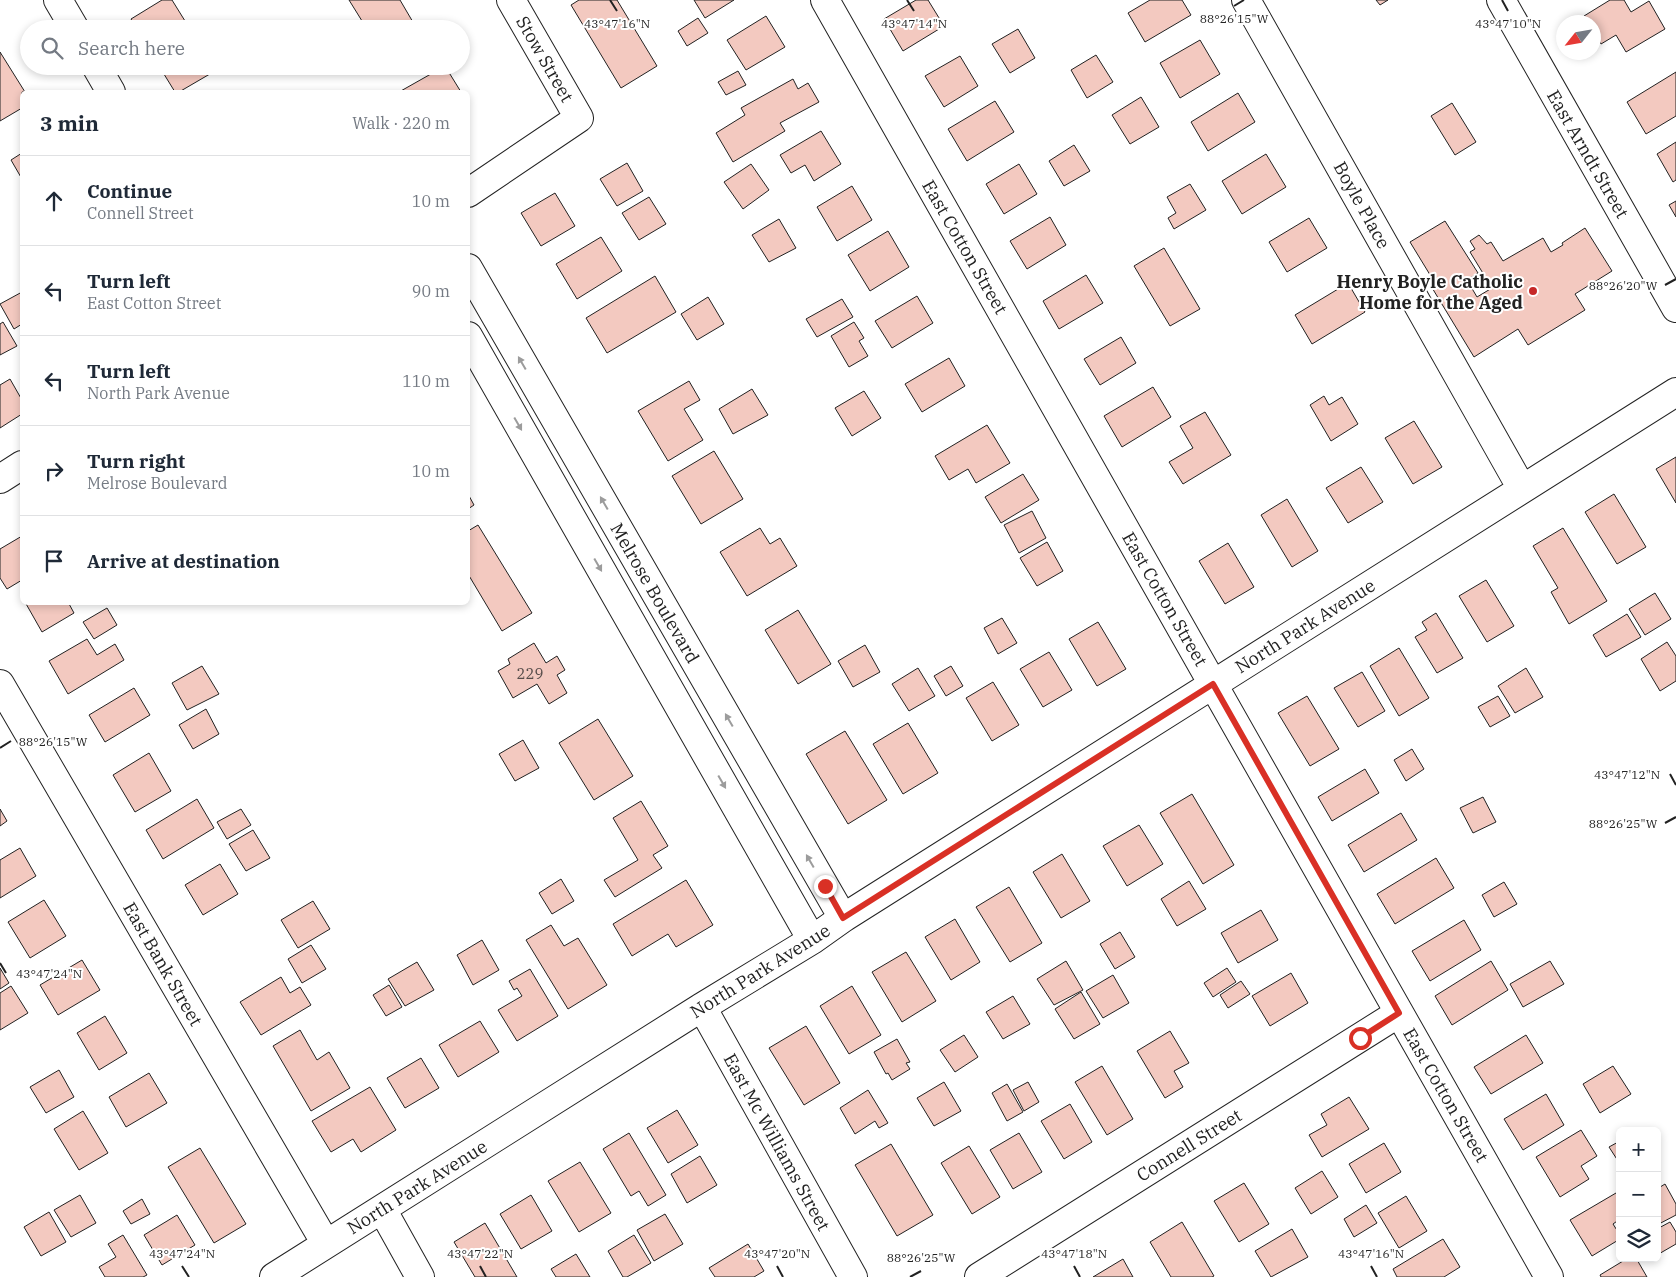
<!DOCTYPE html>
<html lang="en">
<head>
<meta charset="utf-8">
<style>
	body { margin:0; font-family:"IBM Plex Serif",serif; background:#f6f6f7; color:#1f2937 }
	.controls { position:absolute; right:15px; bottom:15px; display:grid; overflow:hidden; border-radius:8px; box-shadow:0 2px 8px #0003 }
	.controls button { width:45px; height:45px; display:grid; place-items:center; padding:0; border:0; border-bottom:1px solid #e0e1e3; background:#fff; color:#1f2937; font:25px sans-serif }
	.compass { position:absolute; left:1556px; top:15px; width:45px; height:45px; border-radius:50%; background:#fff; box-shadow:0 2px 8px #0003; rotate:239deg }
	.stop { position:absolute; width:15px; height:15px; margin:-11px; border:4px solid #d93025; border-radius:50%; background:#fff }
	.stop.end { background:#d93025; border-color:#fff; box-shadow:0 1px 5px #0008 }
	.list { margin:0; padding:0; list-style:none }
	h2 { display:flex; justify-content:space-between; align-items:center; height:65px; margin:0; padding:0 20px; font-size:21px }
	h2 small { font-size:16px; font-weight:400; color:#747a83 }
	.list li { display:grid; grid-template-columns:32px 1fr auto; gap:15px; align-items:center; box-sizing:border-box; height:90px; padding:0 20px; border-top:1px solid #e0e1e3 }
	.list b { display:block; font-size:19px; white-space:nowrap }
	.list p { margin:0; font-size:16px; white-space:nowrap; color:#747a83 }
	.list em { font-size:16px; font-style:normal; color:#747a83 }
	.icon { flex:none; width:28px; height:28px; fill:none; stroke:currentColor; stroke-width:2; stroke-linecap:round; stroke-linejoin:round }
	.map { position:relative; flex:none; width:1676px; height:1277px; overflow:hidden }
	.search { position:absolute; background:#fff; box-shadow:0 2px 8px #0003; left:20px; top:20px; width:450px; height:55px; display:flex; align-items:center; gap:12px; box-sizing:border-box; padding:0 18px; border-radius:28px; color:#747a83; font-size:19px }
	.panel { position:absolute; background:#fff; box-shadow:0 2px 8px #0003; left:20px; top:90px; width:450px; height:515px; border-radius:8px }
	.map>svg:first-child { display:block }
	.building { fill:#f3c9c0; stroke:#222 }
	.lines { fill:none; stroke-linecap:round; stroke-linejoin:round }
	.minor-casing { stroke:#222; stroke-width:30 }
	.minor { stroke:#fff; stroke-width:28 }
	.oneway { fill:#9c9c9c }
	.route { stroke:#d93025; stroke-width:6 }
	.ticks { fill:none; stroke:#222; stroke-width:2 }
	.poi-dot { fill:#c62828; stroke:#fff; stroke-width:2 }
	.labels { text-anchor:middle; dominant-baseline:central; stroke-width:4; stroke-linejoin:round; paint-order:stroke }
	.number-label { font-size:15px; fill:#564c4a }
	.street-label { font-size:18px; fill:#222; stroke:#fff }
	.poi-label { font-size:18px; font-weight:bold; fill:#222; stroke:#fff; text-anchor:end }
	.ticks-label { font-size:12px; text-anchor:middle; fill:#222; stroke:#fff; stroke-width:4; stroke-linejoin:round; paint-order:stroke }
</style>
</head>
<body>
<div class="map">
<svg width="1676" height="1277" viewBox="0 0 1676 1277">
	<rect width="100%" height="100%" fill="#fff"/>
	<path class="building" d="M162 0H172L190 29H137L131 19Z
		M349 0H400L417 29H367Z
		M579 0H617L657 66 621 88 571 5Z
		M694 0H734L705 18Z
		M916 0H928L944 26 903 51 884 19Z
		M1150 0H1182L1191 15 1145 42 1128 13Z
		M1376 0H1388L1380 5Z
		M1610 0H1624L1631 12 1649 1 1665 29 1626 52 1616 35 1601 44 1594 32V22H1588L1584 16Z
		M766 16 785 47 746 70 727 40Z
		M698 18 708 33 687 46 678 31Z
		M1018 29 1035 58 1010 73 992 44Z
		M1200 40 1220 74 1180 98 1160 63Z
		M0 52 25 92H22V108L0 121Z
		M1096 55 1113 82 1087 98 1071 70Z
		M960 56 978 86 944 107 925 76Z
		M159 66H212L215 71 179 92H175Z
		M445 66 461 92H399Z
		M738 71 746 85 726 95 718 82Z
		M1676 72V116L1646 134 1627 102Z
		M793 79 798 89 808 83 819 102 780 123 785 131 733 162 716 133 745 115 741 108Z
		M1238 93 1255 122 1208 151 1191 122Z
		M1141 97 1159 127 1130 144 1112 115Z
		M995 101 1014 132 967 161 948 129Z
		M1452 103 1476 142 1455 155 1431 116Z
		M821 131 841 164 814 181 805 165 791 173 780 155Z
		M1676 142V180L1673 182 1657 154Z
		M1074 145 1090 171 1064 186 1049 161Z
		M22 153V179L11 160Z
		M1266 154 1286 187 1242 214 1222 181Z
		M627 163 643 191 617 206 600 179Z
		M751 164 769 190 743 209 724 182Z
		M1019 164 1037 194 1004 214 986 184Z
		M1190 184 1206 210 1174 229 1168 218 1176 213 1167 197Z
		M852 186 872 220 837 241 817 207Z
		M555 193 575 226 541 246 521 213Z
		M649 197 666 224 639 240 622 213Z
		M1676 201V217L1669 205Z
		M1050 217 1066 245 1027 269 1010 241Z
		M1309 218 1327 248 1287 272 1269 242Z
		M779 219 796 248 769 262 752 235Z
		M1445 221 1478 273 1467 280 1477 297 1492 288 1470 252 1475 249 1470 241 1479 235 1487 244 1491 242 1503 261 1543 238 1551 252 1563 245 1562 243 1585 228 1612 271 1575 294 1585 310 1528 345 1518 329 1474 357 1437 296 1431 286 1435 283 1410 242Z
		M888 231 909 267 870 291 848 255Z
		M601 237 622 271 577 299 556 264Z
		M1164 248 1200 309 1170 326 1134 266Z
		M1086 275 1103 303 1059 329 1043 301Z
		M655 276 676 312 607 353 586 318Z
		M1348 283 1365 312 1312 344 1295 315Z
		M22 292V324L14 329 0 304Z
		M917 296 933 323 892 348 875 321Z
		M708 297 724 324 697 340 681 314Z
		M842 299 853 317 817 337 806 319Z
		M3 322 17 346 0 355V324Z
		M854 322 864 338 859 341 868 356 849 367 831 336Z
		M1121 337 1136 363 1100 385 1084 359Z
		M949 358 965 386 922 412 905 384Z
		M10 379 22 400V414L0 428V385Z
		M689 381 700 400 684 409 703 440 668 461 638 411Z
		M1153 387 1171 417 1122 447 1104 416Z
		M752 389 768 415 733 434 719 409Z
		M864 391 881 418 852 436 835 408Z
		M1324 396 1329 405 1342 397 1358 424 1331 441 1310 405Z
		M1205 412 1231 455 1183 484 1169 462 1193 448 1180 426Z
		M1414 421 1442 467 1413 484 1385 438Z
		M987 425 1010 463 976 483 968 469 949 480 935 456Z
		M714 451 743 499 701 524 672 476Z
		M1676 457V503L1656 469Z
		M1361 467 1383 502 1348 523 1326 488Z
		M1023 474 1039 500 1001 523 985 497Z
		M468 494 474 505 468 509Z
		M1614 494 1646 547 1617 564 1585 512Z
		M1287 499 1318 551 1292 567 1261 515Z
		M1032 511 1046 538 1019 553 1004 525Z
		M478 525 532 613 502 631 468 574V531Z
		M760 528 770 544 780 538 797 566 747 596 720 552Z
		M1563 528 1607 601 1569 624 1551 592 1558 588 1533 546Z
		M22 536V580L7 589 0 578V549Z
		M1047 542 1063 571 1037 586 1020 558Z
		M1228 543 1254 587 1225 604 1199 561Z
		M1486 580 1514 626 1487 642 1459 596Z
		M1655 593 1671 619 1645 635 1629 609Z
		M25 602H68L74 613 42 632Z
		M107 608 117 625 94 639 83 622Z
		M798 610 831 664 798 684 765 630Z
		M1436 613 1463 658 1437 673 1415 637 1427 630 1422 622Z
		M1627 614 1641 637 1606 657 1593 635Z
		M1002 618 1017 643 998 654 984 628Z
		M1098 622 1126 669 1097 686 1069 639Z
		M87 639 97 655 115 644 124 660 68 694 49 661Z
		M1667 642 1676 656V681L1660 691 1641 659Z
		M534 643 546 663 557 656 565 670 557 675 567 693 549 704 537 684 513 698 498 671 510 664 508 659Z
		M865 645 880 672 853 687 838 661Z
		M1399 648 1429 698 1399 716 1370 666Z
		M1049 652 1072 690 1043 707 1020 669Z
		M202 666 219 694 187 710 172 683Z
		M951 666 963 686 946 696 934 676Z
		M918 668 935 696 909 711 892 684Z
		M1526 668 1543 697 1515 713 1498 686Z
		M1362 672 1385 711 1358 727 1334 688Z
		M993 682 1019 725 992 741 966 698Z
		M134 688 150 715 105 742 89 715Z
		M1307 696 1339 749 1310 766 1278 713Z
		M1498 696 1510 716 1490 727 1478 707Z
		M206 709 219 734 193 749 179 725Z
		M598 719 633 776 594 800 559 743Z
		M908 723 938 773 903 794 873 744Z
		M845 731 887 800 848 824 806 754Z
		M523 740 539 768 515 781 499 754Z
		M1412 749 1424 769 1406 781 1394 760Z
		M149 753 171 791 135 812 113 775Z
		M1365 769 1379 793 1332 821 1318 797Z
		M1192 794 1234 865 1203 884 1160 813Z
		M1483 797 1496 822 1473 833 1460 808Z
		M197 799 214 828 163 859 146 830Z
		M641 801 668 846 653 855 662 868 615 897 604 880 638 860 613 818Z
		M0 809 7 821 0 826Z
		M241 809 251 825 227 839 217 822Z
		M1401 813 1417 840 1364 872 1348 845Z
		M1139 825 1163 864 1127 886 1103 846Z
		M253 830 270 858 246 871 229 844Z
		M20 848 36 876 0 898V860Z
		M1062 854 1090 901 1061 918 1033 872Z
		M1436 858 1454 888 1395 924 1377 894Z
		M220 864 238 894 203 915 185 885Z
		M561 879 574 901 552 914 539 893Z
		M686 880 713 925 676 947 668 934 632 956 613 924Z
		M1189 881 1206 909 1177 926 1161 899Z
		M1504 882 1517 904 1494 917 1482 895Z
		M1009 887 1042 943 1010 962 976 907Z
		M44 900 66 936 30 958 8 922Z
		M313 901 330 929 298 948 281 920Z
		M1261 910 1278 940 1238 963 1221 933Z
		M955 919 980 962 951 980 925 937Z
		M1464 920 1481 950 1430 981 1412 951Z
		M551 925 564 946 578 938 607 985 568 1009 526 940Z
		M1120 932 1135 957 1115 969 1100 944Z
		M482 940 499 970 473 985 457 955Z
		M311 945 326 969 302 983 288 959Z
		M906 952 936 1001 902 1022 872 972Z
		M82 960 100 990 58 1015 40 985Z
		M1066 961 1083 990 1054 1005 1037 979Z
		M1491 961 1508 990 1452 1025 1435 996Z
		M1550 961 1564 984 1523 1007 1510 984Z
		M417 962 434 990 405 1006 388 979Z
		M0 968 9 983 0 989Z
		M1227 968 1236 982 1213 997 1204 983Z
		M530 969 558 1016 517 1041 498 1010 522 996 517 988 514 990 509 981Z
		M1291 973 1308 1003 1270 1026 1252 996Z
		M1113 975 1129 1003 1103 1018 1086 991Z
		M281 977 290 993 300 987 311 1005 261 1035 240 1002Z
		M1241 981 1250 994 1228 1008 1220 995Z
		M389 985 402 1007 386 1016 373 995Z
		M11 986 28 1013 0 1030V993Z
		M852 986 881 1035 849 1054 820 1006Z
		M1081 992 1100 1024 1074 1039 1055 1009Z
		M1013 996 1030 1024 1003 1039 986 1012Z
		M105 1016 127 1053 99 1070 77 1033Z
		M480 1021 499 1052 458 1077 439 1045Z
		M806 1026 840 1083 804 1105 769 1048Z
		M300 1030 317 1060 329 1052 350 1088 311 1111 273 1046Z
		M1170 1031 1189 1063 1174 1071 1183 1087 1165 1098 1137 1051Z
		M964 1035 978 1057 955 1072 940 1050Z
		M1526 1035 1543 1063 1491 1094 1474 1067Z
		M897 1039 910 1062 906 1063 910 1069 892 1080 888 1073 886 1074 874 1052Z
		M421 1058 439 1088 405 1108 387 1078Z
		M1102 1066 1133 1119 1107 1135 1075 1082Z
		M1613 1066 1631 1094 1600 1113 1583 1084Z
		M59 1070 74 1097 46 1113 30 1087Z
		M149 1073 167 1103 126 1127 109 1097Z
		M944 1082 961 1111 934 1126 917 1098Z
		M1028 1082 1039 1102 1024 1111 1013 1090Z
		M1007 1084 1023 1112 1007 1121 992 1093Z
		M370 1087 396 1130 361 1152 353 1139 331 1152 312 1121Z
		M868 1090 888 1123 879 1128 875 1121 855 1134 840 1108Z
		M1546 1094 1564 1125 1523 1150 1504 1119Z
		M1349 1097 1369 1129 1322 1157 1309 1135 1327 1125 1321 1114Z
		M1070 1104 1092 1142 1064 1159 1041 1121Z
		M677 1110 698 1145 668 1163 647 1128Z
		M83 1111 108 1153 79 1170 54 1129Z
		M1581 1130 1597 1156 1581 1166 1589 1179 1560 1197 1536 1157Z
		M629 1133 666 1195 648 1206 639 1191 631 1196 603 1149Z
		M1019 1133 1042 1172 1013 1189 990 1150Z
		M1620 1141V1164L1609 1147Z
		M1384 1143 1401 1172 1366 1193 1349 1164Z
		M891 1144 933 1215 897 1236 855 1165Z
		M969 1146 1000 1197 972 1214 941 1163Z
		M200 1148 246 1224 214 1243 168 1167Z
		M700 1156 717 1185 687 1203 671 1174Z
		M580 1162 611 1213 579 1232 548 1181Z
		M1322 1171 1338 1197 1311 1214 1295 1188Z
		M1244 1183 1269 1224 1239 1242 1214 1201Z
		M1665 1184 1676 1204V1215L1657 1225V1189Z
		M1616 1193 1620 1199V1219L1613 1224 1620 1235V1239L1592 1256 1570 1220Z
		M80 1195 96 1223 71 1237 54 1210Z
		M531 1195 552 1231 521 1249 500 1214Z
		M1406 1196 1427 1231 1399 1248 1378 1213Z
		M142 1199 150 1214 131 1224 123 1211Z
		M1366 1205 1377 1223 1354 1237 1344 1219Z
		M49 1212 66 1242 41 1256 24 1227Z
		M665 1214 683 1244 654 1261 637 1230Z
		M177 1215 195 1245 162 1265 144 1235Z
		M1182 1222 1214 1276 1212 1277H1171L1150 1242Z
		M1670 1222 1676 1232V1244L1657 1255V1229Z
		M485 1223 517 1277H475L454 1242Z
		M1292 1229 1308 1257 1271 1277 1255 1251Z
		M123 1235 147 1275 143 1277H105L99 1267 116 1257 108 1244Z
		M634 1235 651 1263 627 1277H623L608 1251Z
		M1443 1239 1460 1267 1444 1277H1397L1393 1269Z
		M748 1244 764 1271 754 1277H715L709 1268Z
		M576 1254 590 1277H556L551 1269Z
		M1628 1258H1636L1647 1277H1601L1600 1275Z
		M1123 1259 1133 1277H1093Z"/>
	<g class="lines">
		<defs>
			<path id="minor" d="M58 0 75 29
				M825 0 1549 1277
				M1246 0 1522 489
				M1501 0 1676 308
				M96 66 111 92
				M468 193 579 118 511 0
				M468 268 843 918
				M468 336 812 940
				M0 479 22 465
				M0 684 326 1244
				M702 1007 853 1277
				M382 1209 420 1277
				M274 1277 702 1007 812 940 843 918 1676 392
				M979 1277 1399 1013"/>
		</defs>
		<use href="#minor" class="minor-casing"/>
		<use href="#minor" class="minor"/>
	</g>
	<defs><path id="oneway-solid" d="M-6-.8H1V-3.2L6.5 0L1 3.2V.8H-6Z" transform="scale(1.25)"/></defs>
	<g class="oneway">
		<use href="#oneway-solid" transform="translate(522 363) rotate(-120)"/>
		<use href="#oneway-solid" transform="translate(518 424) rotate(60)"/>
		<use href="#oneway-solid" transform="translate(604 503) rotate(-120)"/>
		<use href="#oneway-solid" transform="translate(598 565) rotate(60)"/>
		<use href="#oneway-solid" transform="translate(729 720) rotate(-120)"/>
		<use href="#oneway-solid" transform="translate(722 782) rotate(60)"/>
		<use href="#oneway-solid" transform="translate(810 861) rotate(-120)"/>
	</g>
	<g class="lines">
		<path class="route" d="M825 886 843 918 1213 684 1399 1013 1360 1038"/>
	</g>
	<path class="ticks" d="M610 0 617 11M907 0 914 11M1502 0 1508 11M1234 6 1244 0M1665 285 1676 279M0 748 11 741M1670 774 1676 785M1665 823 1676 817M0 963 6 973M182 1266 189 1277M480 1266 486 1277M777 1266 783 1277M1074 1266 1080 1277M1371 1266 1377 1277M910 1277 921 1271"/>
	<circle class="poi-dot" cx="1533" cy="291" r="5"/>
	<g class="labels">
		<g class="number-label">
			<text x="530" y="673">229</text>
		</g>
		<g class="street-label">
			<text transform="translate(545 59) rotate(60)">Stow Street</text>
			<text transform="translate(1588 154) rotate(60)">East Arndt Street</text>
			<text transform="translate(1362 205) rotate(61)">Boyle Place</text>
			<text transform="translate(965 247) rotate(60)">East Cotton Street</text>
			<text transform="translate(655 593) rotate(60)">Melrose Boulevard</text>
			<text transform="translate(1165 599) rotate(60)">East Cotton Street</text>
			<text transform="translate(1305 626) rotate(-32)">North Park Avenue</text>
			<text transform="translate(163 964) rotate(60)">East Bank Street</text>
			<text transform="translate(760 971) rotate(-32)">North Park Avenue</text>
			<text transform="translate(1446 1095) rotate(60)">East Cotton Street</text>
			<text transform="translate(777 1142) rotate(61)">East Mc Williams Street</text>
			<text transform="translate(1189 1145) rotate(-32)">Connell Street</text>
			<text transform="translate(417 1187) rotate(-32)">North Park Avenue</text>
		</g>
		<g class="poi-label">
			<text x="1523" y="281">Henry Boyle Catholic<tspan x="1523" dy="21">Home for the Aged</tspan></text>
		</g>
	</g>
	<g class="ticks-label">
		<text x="1234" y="23">88°26'15"W</text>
		<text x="617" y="28">43°47'16"N</text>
		<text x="914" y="28">43°47'14"N</text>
		<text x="1508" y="28">43°47'10"N</text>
		<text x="1623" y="290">88°26'20"W</text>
		<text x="53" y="746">88°26'15"W</text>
		<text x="1627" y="779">43°47'12"N</text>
		<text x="1623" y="828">88°26'25"W</text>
		<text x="49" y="978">43°47'24"N</text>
		<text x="182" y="1258">43°47'24"N</text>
		<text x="480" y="1258">43°47'22"N</text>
		<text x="777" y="1258">43°47'20"N</text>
		<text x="1074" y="1258">43°47'18"N</text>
		<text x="1371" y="1258">43°47'16"N</text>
		<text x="921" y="1262">88°26'25"W</text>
	</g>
</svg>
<div class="controls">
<button>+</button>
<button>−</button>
<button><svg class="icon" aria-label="layers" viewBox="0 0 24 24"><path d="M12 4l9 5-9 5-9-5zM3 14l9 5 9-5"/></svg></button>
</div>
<svg class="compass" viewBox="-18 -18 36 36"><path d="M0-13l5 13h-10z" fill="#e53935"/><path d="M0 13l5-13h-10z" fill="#747a83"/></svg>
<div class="stop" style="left:1360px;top:1038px"></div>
<div class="stop end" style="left:825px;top:886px"></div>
<div class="search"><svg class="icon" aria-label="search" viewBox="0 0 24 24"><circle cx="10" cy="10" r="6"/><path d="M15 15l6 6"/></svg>Search here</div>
<section class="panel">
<h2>3 min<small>Walk · 220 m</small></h2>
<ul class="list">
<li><svg class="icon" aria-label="ahead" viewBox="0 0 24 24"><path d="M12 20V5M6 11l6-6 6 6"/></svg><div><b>Continue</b><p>Connell Street</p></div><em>10 m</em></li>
<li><svg class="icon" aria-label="left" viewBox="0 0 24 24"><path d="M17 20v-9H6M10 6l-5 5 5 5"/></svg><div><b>Turn left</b><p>East Cotton Street</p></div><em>90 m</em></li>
<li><svg class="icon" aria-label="left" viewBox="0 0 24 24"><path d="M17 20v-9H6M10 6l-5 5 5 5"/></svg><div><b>Turn left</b><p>North Park Avenue</p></div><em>110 m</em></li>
<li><svg class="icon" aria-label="right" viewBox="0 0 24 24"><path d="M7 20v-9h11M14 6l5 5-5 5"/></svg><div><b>Turn right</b><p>Melrose Boulevard</p></div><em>10 m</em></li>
<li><svg class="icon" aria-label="arrive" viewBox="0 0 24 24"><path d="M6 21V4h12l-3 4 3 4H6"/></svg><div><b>Arrive at destination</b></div></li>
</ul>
</section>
</div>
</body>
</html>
